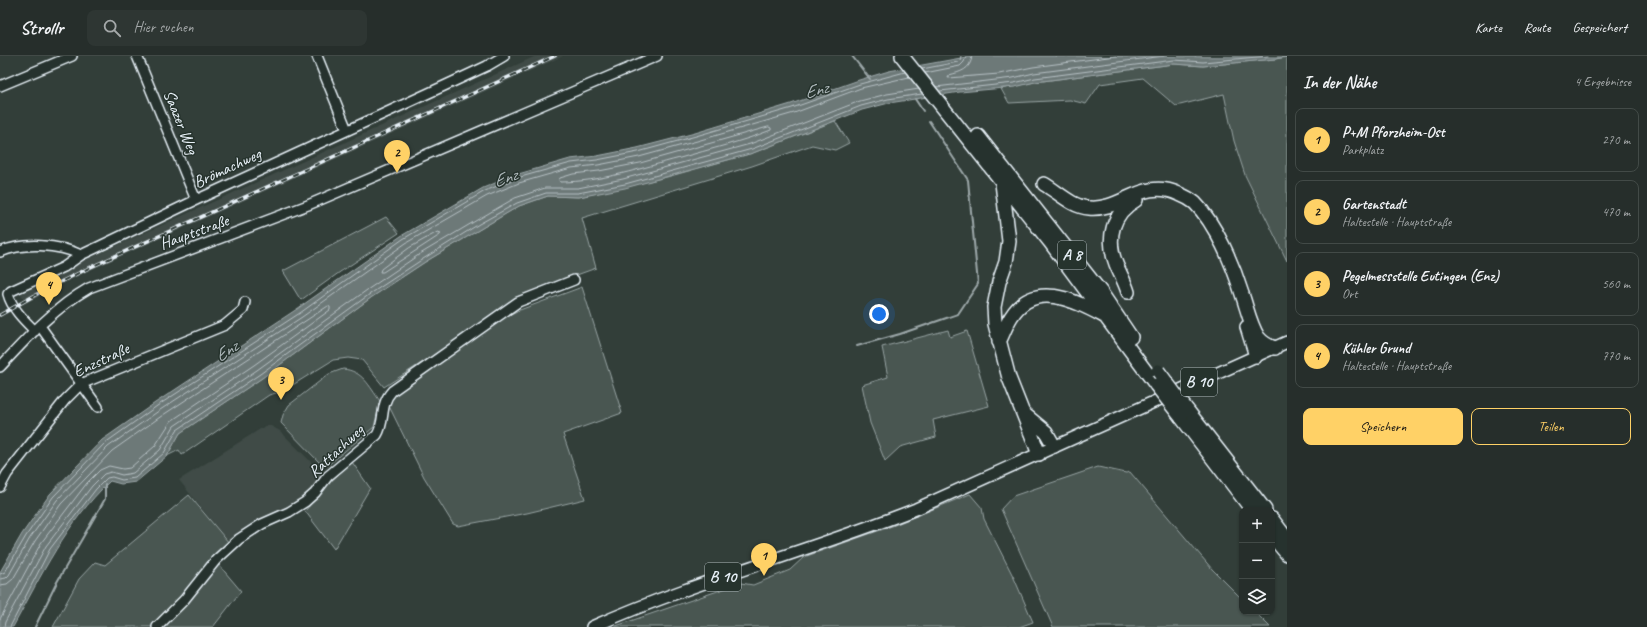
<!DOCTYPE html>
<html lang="de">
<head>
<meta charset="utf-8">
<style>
	body { margin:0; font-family:Caveat,sans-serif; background:#2e3633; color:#f1f3f6 }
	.controls { position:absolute; right:12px; bottom:12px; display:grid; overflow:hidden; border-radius:8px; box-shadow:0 1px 3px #0004 }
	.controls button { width:36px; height:36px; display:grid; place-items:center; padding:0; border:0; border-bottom:1px solid #424a47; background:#262e2b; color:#f1f3f6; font:20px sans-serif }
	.you { position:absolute; left:879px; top:258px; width:14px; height:14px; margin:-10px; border:3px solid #fff; border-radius:50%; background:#1a73e8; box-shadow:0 0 0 6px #1a73e833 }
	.badge { display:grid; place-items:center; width:26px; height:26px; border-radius:50%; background:#ffd166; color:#111; font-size:13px; font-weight:700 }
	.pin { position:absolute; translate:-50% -33px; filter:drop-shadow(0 1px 2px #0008) }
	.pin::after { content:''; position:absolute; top:21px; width:14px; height:12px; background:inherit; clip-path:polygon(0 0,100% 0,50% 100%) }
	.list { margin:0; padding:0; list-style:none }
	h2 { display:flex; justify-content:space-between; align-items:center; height:52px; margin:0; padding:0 16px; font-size:17px }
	h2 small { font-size:13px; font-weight:400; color:#a4a8a9 }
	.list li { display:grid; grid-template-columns:26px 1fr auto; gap:12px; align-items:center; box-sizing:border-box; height:64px; margin:0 8px 8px; padding:0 8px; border:1px solid #424a47; border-radius:8px }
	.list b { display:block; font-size:15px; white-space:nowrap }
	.list p { margin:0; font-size:13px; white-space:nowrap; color:#a4a8a9 }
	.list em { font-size:13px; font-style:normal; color:#a4a8a9 }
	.actions { display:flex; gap:8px; padding:12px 16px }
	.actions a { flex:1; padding:9px 0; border:1px solid #ffd166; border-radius:8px; text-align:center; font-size:14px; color:#ffd166 }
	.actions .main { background:#ffd166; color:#111 }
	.icon { flex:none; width:22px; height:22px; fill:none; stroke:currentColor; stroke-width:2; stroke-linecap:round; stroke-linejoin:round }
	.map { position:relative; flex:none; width:1287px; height:571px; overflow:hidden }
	header { display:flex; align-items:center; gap:24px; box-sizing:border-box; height:56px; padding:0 20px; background:#262e2b; border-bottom:1px solid #424a47 }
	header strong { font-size:19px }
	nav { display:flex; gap:22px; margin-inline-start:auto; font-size:14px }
	.search { width:280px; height:36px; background:#2e3633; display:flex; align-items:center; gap:10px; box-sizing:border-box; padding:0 14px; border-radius:8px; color:#a4a8a9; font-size:15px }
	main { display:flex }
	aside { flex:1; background:#262e2b }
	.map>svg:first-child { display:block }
	.built { fill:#3f4b46 }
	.green { fill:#495651; stroke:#98a4a4 }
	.water { fill:#6d7978; stroke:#9ea9ab }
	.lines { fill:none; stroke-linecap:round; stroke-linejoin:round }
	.shore { stroke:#b7c1c5; stroke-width:1 }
	.stream { stroke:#9ea9ab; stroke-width:2 }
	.minor-casing { stroke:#e8f1f8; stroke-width:12 }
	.major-casing { stroke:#e8f1f8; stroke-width:14 }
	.highway-casing { stroke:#e8f1f8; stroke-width:16 }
	.minor { stroke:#26332d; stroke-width:9 }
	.major { stroke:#26332d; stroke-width:11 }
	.highway { stroke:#26332d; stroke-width:13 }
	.rail-casing { stroke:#e8f1f8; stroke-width:3.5 }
	.rail { stroke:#26332d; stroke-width:2; stroke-dasharray:6; stroke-linecap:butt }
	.highway-bridge-casing { stroke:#e8f1f8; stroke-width:16; stroke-linecap:butt }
	.highway-bridge { stroke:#26332d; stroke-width:13 }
	.labels { text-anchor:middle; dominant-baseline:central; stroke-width:3; stroke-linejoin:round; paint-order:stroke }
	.shield { fill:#26332d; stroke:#aeb8bb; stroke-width:1 }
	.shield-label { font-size:16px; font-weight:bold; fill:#e8f1f8 }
	.street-label { font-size:17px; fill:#e8f1f8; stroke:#26332d }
	.water-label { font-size:18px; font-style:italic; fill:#b1bbbe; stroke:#26332d }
</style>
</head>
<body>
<header>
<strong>Strollr</strong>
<div class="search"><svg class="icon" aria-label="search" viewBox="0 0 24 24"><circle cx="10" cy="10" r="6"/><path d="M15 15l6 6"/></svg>Hier suchen</div>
<nav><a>Karte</a><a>Route</a><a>Gespeichert</a></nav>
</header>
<main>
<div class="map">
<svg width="1287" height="571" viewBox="0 0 1287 571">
	<rect width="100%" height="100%" fill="#323e39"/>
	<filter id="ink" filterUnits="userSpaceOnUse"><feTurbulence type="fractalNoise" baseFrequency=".025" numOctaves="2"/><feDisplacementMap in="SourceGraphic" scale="8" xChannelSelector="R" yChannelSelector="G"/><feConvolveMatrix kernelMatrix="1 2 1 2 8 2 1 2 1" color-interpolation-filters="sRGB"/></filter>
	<g filter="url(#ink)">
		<path class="built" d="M536 0H563L84 217 26 247 21 238 79 207 173 164Z
			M265 370H271L280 375 324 419 313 434 300 447 229 487 179 424Z"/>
		<path class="green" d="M1287 1V205L1245 119 1234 85 1224 38 1176 50 1143 22 1100 28 1086 48 1070 44 1009 47 1001 33 1035 26 1174 8 1203 10 1275 3Z
			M835 65 849 87 835 94 812 89 752 110 582 162 596 212 516 241 454 286 384 331 362 304 348 302 333 304 283 335 269 339 182 399 179 394 167 400 180 377 262 322 372 241 425 206 519 150 548 140 579 141 667 121 753 97Z
			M386 161 399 177 340 216 301 244 300 243 283 215Z
			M582 231 622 357 563 378 585 443 527 457 458 470 453 468 424 421 386 344 480 273 517 255Z
			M948 274 950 281 967 275 989 350 933 364 936 381 900 391 885 405 870 367 862 329 888 321 882 291Z
			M343 313C363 315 369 330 380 345L374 371 327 410 319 406 281 367 283 359 289 349 329 318Z
			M352 406 370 432 334 493 305 455 327 429Z
			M1098 411 1126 417 1130 416 1212 513 1242 543V556H1255L1270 571H1053L1001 453 1013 440Z
			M970 438 982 452 984 463 1014 522 1033 566 1019 571H613L741 527 753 529 790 514 804 501 892 470Z
			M189 439 229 487 214 503 241 535 213 571H53L79 523 95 506 105 509Z"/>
		<path class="water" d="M972 0 1287 1 1275 3 1203 10 1174 8 1035 26 1015 31 960 36 889 47 862 54 753 97 625 132 579 141 548 140 519 150 425 206 372 241 262 322 180 377 167 400 136 426 121 428 110 425C66 467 42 518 13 571H0V516L22 478 50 438 102 384 155 347 297 253 401 180 483 132 515 119 570 103 597 100 637 92 695 77 791 48 859 24 889 15Z"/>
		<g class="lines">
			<path class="shore" d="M972 0C971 14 960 16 949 19L948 22 999 18 1033 11 1116 0
				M922 13 958 6 960 4 961 0
				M925 17 960 10 964 6 966 0
				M936 31 1013 22 1034 17 1164 0
				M940 35 1014 27 1035 22 1174 4 1203 6 1268 0
				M769 71 771 72V74C741 86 710 93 680 102 641 112 601 126 560 126L559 124 560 122 573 118 599 115 640 107Z
				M438 176 441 177 440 179 383 216H380L381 213 409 192Z
				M0 518 5 516 26 480 53 441 105 387 157 350 300 257 403 183 485 135 517 122 571 107 597 104 638 96 696 80 792 52 860 28 905 16
				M0 523 6 522 9 519 30 482 57 444 108 391 160 354 302 261 406 187 487 140 519 127 571 112 598 109 639 101 697 85 794 57 861 32 909 21
				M0 529 7 528 13 523 35 485 61 448 112 395 163 359 328 250 330 251V254L254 309 171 365 155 390 130 412 123 413 109 410 100 414 87 427 41 487 0 563
				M4 571 5 566 46 490 92 430 104 418 111 416 122 419 133 417 160 394 174 370 257 314 367 234 420 198 477 164 515 142 545 132H578L623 123 750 88 860 45 887 38 919 33
				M10 571 50 493 96 433 107 422 112 421 122 424 135 422 164 397 177 374 260 318 370 238 423 203 479 168 517 147 546 137H578L625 128 752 93 861 50 888 43 922 38"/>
			<path class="stream" d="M852 0 870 23
				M915 43 923 55
				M857 290 900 278 958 258 978 228 968 124 929 65
				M35 571 57 526 105 443V428"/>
			<defs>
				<path id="minor" d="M137 0 196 144
					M317 0 347 74
					M0 30 72 0
					M0 196C23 186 59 188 81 199
					M40 270 98 351
					M35 275C25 265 12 253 8 238L11 235 64 211 81 199 98 191 196 144 444 30 487 10 504 0
					M0 311C27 282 54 252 89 232L308 149 657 0
					M0 431 7 418 65 344 81 328 225 269 243 254 245 246
					M157 571 184 544 216 504 239 483 262 468 289 456 305 446 315 437 328 420 377 379C386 364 379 349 392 335L518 246 574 224"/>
				<path id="major" d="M592 571C697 524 810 495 916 453L1287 286"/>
				<path id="highway" d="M902 0 1050 186 1156 329
					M978 80 1100 235 1131 281
					M1002 127 1009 185 1006 206 999 226 994 251 995 268 1009 322 1039 398
					M1044 128C1058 136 1072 151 1089 152 1122 155 1142 121 1179 138 1184 140 1190 143 1195 147 1216 168 1233 209 1242 238 1247 252 1250 268 1258 281 1263 287 1268 290 1275 292
					M1128 236C1125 226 1120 218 1116 208 1106 183 1112 157 1136 144
					M1247 271 1256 300
					M999 286C1003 278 1006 269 1011 261 1034 223 1075 245 1104 260
					M1187 354 1265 454
					M1023 357 1046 376 1054 390
					M1181 361 1252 454
					M1272 463 1287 483
					M1272 480 1287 498"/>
			</defs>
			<use href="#minor" class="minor-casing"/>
			<use href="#major" class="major-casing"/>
			<use href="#highway" class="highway-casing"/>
			<use href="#minor" class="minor"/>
			<use href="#major" class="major"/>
			<use href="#highway" class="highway"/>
			<defs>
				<path id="rail" d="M0 259 46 233 91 211 555 0"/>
			</defs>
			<use href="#rail" class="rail-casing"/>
			<use href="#rail" class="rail"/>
			<defs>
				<path id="highway-bridge" d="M1158 315 1187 354
					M1156 329 1181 361"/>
			</defs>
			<use href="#highway-bridge" class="highway-bridge-casing"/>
			<use href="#highway-bridge" class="highway-bridge"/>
		</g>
	</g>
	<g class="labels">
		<g class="shield">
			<rect x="1058" y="185" width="28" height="28" rx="3"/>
			<rect x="1181" y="312" width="36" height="28" rx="3"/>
			<rect x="705" y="507" width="36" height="28" rx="3"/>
		</g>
		<g class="shield-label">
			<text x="1072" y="199">A 8</text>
			<text x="1199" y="326">B 10</text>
			<text x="723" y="521">B 10</text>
		</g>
		<g class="street-label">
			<text transform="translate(181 66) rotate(68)">Saazer Weg</text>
			<text transform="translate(227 112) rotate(-25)">Brömachweg</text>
			<text transform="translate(194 176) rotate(-20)">Hauptstraße</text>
			<text transform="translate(101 304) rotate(-25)">Enzstraße</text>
			<text transform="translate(336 395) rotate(-43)">Rattachweg</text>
		</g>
		<g class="water-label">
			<text transform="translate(816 34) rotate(-15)">Enz</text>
			<text transform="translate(505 122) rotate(-20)">Enz</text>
			<text transform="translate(226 295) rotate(-34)">Enz</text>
		</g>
	</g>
</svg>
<div class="controls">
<button>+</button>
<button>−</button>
<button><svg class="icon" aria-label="layers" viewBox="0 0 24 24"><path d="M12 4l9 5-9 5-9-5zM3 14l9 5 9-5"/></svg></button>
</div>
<div class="you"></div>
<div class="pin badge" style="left:764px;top:520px">1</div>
<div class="pin badge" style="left:397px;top:117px">2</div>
<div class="pin badge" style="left:281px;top:344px">3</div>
<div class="pin badge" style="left:49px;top:249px">4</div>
</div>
<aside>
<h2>In der Nähe<small>4 Ergebnisse</small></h2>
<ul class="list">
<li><span class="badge">1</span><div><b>P+M Pforzheim-Ost</b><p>Parkplatz</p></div><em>270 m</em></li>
<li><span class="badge">2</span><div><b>Gartenstadt</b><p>Haltestelle · Hauptstraße</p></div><em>470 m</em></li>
<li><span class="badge">3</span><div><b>Pegelmessstelle Eutingen (Enz)</b><p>Ort</p></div><em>560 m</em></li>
<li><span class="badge">4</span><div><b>Kühler Grund</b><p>Haltestelle · Hauptstraße</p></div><em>770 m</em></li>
</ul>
<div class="actions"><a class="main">Speichern</a><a>Teilen</a></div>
</aside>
</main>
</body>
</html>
